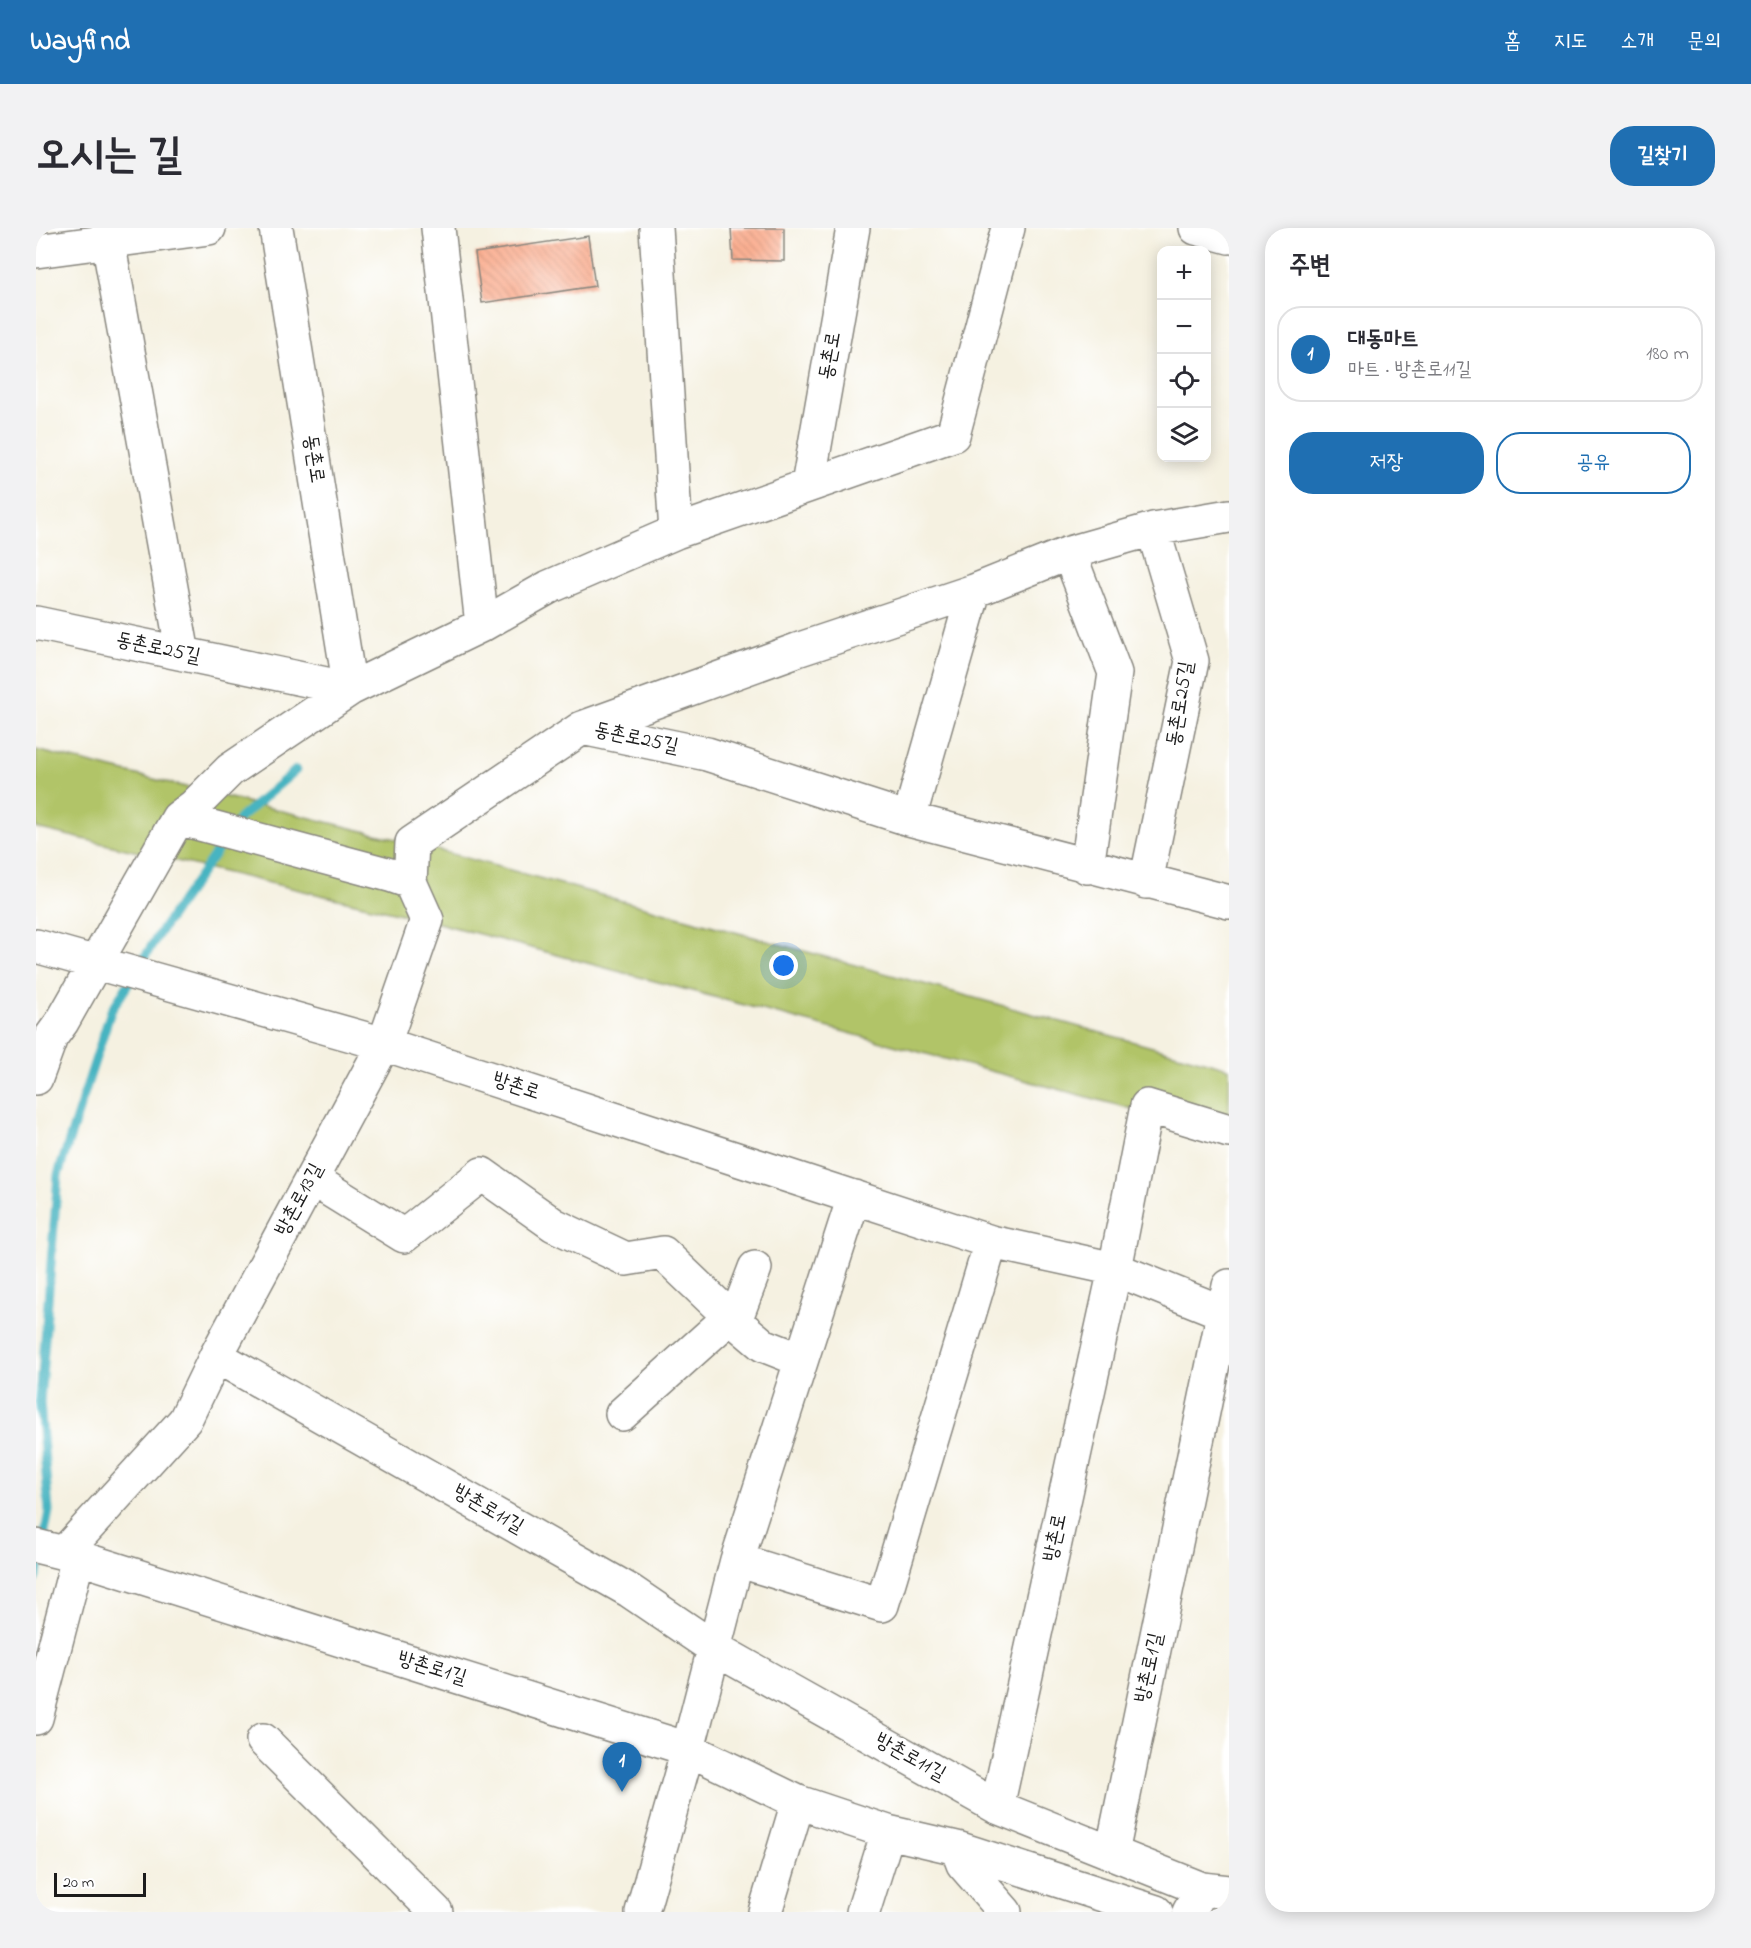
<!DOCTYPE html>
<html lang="ko">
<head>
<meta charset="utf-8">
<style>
	body { margin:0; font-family:"Indie Flower","Poor Story",sans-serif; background:#f2f2f3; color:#2b2b33 }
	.controls { position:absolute; right:18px; top:18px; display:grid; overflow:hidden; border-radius:12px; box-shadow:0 3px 15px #0003 }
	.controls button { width:54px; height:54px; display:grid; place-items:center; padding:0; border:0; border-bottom:2px solid #e1e1e2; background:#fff; color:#2b2b33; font:30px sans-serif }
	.scale { position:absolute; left:18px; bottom:15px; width:92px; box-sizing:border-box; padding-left:6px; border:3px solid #1c1c1c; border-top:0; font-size:16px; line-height:21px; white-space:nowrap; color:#1c1c1c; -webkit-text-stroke:4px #fff; paint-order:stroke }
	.you { position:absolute; left:748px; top:738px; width:21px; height:21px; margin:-15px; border:4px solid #fff; border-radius:50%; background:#1a73e8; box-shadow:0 0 0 9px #1a73e833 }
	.badge { display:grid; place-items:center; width:39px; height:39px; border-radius:50%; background:#1f6fb2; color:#fff; font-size:20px; font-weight:700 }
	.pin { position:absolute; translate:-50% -50px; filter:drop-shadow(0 2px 3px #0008) }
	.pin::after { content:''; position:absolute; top:32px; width:21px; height:18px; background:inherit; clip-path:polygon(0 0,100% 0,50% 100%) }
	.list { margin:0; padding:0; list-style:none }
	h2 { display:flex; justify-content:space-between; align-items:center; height:78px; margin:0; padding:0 24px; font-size:26px }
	h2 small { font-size:20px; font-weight:400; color:#7c7c81 }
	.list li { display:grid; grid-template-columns:39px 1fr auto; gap:18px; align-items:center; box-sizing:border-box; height:96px; margin:0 12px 12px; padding:0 12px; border:2px solid #e1e1e2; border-radius:24px }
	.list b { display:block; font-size:22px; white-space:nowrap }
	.list p { margin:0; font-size:20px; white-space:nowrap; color:#7c7c81 }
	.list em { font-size:20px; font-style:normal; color:#7c7c81 }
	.actions { display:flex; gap:12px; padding:18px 24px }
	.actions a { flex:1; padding:14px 0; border:2px solid #1f6fb2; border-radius:24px; text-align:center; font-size:21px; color:#1f6fb2 }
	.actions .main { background:#1f6fb2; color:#fff }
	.icon { flex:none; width:33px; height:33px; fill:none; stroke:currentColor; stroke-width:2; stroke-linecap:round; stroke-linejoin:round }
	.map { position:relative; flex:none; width:1193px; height:1684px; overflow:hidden; border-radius:24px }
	header { display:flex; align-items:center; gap:36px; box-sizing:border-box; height:84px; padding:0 30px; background:#1f6fb2; color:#fff }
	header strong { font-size:28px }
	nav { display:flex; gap:33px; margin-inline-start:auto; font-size:21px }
	.intro { display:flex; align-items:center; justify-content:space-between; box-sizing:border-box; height:144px; padding:0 36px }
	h1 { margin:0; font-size:42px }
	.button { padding:15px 27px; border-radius:24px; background:#1f6fb2; color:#fff; font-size:21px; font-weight:700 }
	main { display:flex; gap:36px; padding:0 36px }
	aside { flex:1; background:#fff; border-radius:24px; box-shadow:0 3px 15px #0003 }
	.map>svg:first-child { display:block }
	.park { fill:#b1c468; stroke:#667042; stroke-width:1.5 }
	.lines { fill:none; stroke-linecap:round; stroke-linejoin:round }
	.stream { stroke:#46b4c1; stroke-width:9 }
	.building { fill:url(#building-back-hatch) }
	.minor-casing { stroke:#88867e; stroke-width:36 }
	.major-casing { stroke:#88867e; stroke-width:36 }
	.minor { stroke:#fff; stroke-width:33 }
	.major { stroke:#fff; stroke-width:33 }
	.labels { text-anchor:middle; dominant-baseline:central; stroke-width:6; stroke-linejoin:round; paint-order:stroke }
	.street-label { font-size:20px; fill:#1c1c1c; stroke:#fff }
</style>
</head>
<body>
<header>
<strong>Wayfind</strong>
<nav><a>홈</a><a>지도</a><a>소개</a><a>문의</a></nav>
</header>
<div class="intro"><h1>오시는 길</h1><a class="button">길찾기</a></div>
<main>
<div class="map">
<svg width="1193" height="1684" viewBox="0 0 1193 1684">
	<defs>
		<pattern id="building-back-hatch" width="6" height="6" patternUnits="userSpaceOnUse" patternTransform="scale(1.5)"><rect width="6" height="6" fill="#faab8c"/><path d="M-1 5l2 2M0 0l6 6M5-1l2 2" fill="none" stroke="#d69378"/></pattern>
	</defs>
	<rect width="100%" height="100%" fill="#fff"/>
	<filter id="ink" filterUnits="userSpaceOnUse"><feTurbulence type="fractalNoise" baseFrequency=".0167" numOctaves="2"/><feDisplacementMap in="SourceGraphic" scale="12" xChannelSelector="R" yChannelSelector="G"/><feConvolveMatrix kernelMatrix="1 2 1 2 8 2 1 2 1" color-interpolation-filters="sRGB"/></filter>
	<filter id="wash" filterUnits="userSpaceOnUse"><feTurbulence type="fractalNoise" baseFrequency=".008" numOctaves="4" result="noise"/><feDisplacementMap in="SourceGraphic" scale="24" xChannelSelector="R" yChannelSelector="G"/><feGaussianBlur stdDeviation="1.35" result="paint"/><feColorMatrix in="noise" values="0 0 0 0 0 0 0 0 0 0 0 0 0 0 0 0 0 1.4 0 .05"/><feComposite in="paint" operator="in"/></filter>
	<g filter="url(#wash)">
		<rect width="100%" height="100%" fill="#f5f1e1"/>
		<path class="park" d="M0 522 376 615 1193 840V907L391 692 0 600Z"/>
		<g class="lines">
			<path class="stream" d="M198 598 204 590 260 542
				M102 740 124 704 190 610
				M0 1351 13 1283 4 1174 22 947 75 783 95 752"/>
		</g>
		<g id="blocks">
			<path class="building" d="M695 0H748V33L697 32Z
				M552 8 559 58 446 75 439 25Z"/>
		</g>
	</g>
	<g filter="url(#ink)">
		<use href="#blocks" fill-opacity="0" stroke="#88867e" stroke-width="1.5"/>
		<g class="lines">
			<defs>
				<path id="minor" d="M402 0 446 397
					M620 0 640 304
					M72 13 147 426
					M772 257 817 0
					M1033 325 1079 445 1051 639
					M0 395 314 461 240 0
					M546 500 671 526 873 591 1193 674
					M142 590 354 647 374 654
					M873 591 938 363
					M1110 654 1156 433 1117 301
					M0 718 348 816 955 1014 1079 1041 1193 1087
					M0 850 15 809 26 794 142 590 158 578 194 542 314 461 446 397 513 359 640 304 917 207 972 0
					M276 951 368 1008 446 946 518 997 590 1031 627 1025 694 1089 727 1117 765 1132
					M699 1093 719 1040
					M180 1128 594 1363 678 1420 961 1579 1166 1661
					M586 1186 694 1089
					M0 1318 28 1325 652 1521 762 1574 852 1604 921 1620 1120 1684
					M28 1325 149 1192 180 1128 348 816 391 692 374 654 376 615 546 500 761 422 938 363 1033 325 1117 301 1193 288
					M701 1332 846 1377 955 1014
					M0 1490 42 1330
					M227 1512 400 1684
					M961 1579 1079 1041 1111 878 1193 903
					M921 1620 927 1636 969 1684
					M1076 1625 1193 1058
					M606 1684 652 1521 701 1332 818 969
					M729 1684 762 1574
					M827 1684 852 1604
					M1153 1684 1166 1661 1193 1664"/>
				<path id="major" d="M1160 0 1193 9
					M0 23 173 0"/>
			</defs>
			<use href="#minor" class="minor-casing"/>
			<use href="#major" class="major-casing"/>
			<use href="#minor" class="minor"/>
			<use href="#major" class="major"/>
		</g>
	</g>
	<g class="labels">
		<g class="street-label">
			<text transform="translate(795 128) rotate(-80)">동촌로</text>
			<text transform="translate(277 231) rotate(81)">동촌로</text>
			<text transform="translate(122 421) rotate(12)">동촌로25길</text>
			<text transform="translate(1145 476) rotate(-81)">동촌로25길</text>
			<text transform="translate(600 511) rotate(12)">동촌로25길</text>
			<text transform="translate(480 859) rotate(18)">방촌로</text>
			<text transform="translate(264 972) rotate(-62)">방촌로13길</text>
			<text transform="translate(452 1282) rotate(30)">방촌로11길</text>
			<text transform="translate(1020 1310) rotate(-78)">방촌로</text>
			<text transform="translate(1114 1440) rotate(-78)">방촌로1길</text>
			<text transform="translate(396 1441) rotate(17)">방촌로1길</text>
			<text transform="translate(874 1530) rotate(29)">방촌로11길</text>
		</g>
	</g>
</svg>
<div class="controls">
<button>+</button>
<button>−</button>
<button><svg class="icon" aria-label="locate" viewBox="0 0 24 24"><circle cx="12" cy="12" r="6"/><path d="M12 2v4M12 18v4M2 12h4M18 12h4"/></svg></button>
<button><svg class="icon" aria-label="layers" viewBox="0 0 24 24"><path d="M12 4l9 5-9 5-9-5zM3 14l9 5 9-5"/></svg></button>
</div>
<div class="scale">20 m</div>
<div class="you"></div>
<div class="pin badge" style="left:586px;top:1564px">1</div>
</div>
<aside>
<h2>주변<small></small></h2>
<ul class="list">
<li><span class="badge">1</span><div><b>대동마트</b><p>마트 · 방촌로11길</p></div><em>180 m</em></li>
</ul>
<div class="actions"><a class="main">저장</a><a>공유</a></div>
</aside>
</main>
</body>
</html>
